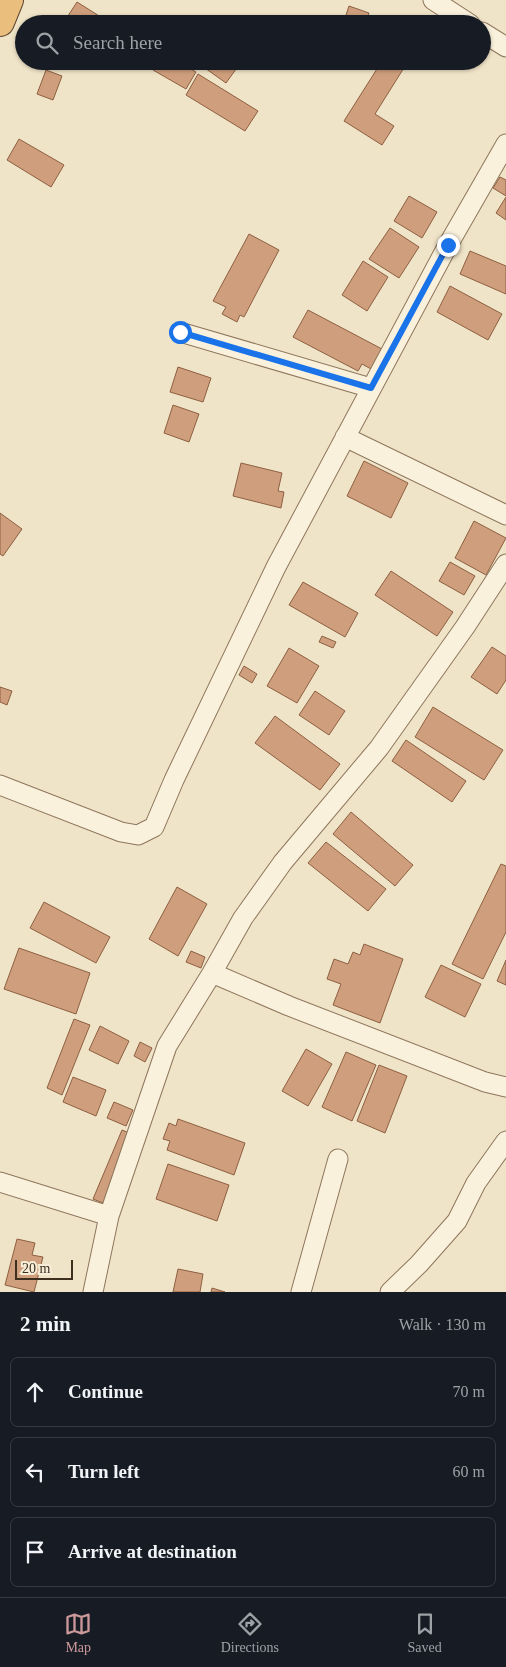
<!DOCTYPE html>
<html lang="en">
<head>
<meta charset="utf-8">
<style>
	body { margin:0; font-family:"Times New Roman",serif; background:#20242c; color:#f1f3f6 }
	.scale { position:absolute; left:15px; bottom:12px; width:58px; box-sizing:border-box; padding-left:5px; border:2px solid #3d2e20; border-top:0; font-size:14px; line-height:18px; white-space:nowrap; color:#3d2e20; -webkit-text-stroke:4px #f7eed8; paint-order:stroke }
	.stop { position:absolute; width:15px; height:15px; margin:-11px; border:4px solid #1a73e8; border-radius:50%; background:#fff }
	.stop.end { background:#1a73e8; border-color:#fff; box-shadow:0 1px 5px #0008 }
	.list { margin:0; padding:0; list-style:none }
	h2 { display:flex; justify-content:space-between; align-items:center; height:65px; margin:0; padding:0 20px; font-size:21px }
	h2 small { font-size:16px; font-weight:400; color:#9ea1a6 }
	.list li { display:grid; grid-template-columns:32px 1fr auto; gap:15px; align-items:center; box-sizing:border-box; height:70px; margin:0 10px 10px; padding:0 10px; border:1px solid #363941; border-radius:8px }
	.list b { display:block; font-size:19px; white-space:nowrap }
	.list em { font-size:16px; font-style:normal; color:#9ea1a6 }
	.icon { flex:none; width:28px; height:28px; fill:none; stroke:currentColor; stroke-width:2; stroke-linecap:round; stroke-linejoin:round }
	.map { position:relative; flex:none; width:506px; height:1292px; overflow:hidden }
	.search { position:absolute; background:#171b24; box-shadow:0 1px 4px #0004; left:15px; right:15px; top:15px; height:55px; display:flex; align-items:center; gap:12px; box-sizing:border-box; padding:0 18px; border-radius:28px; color:#9ea1a6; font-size:19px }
	.sheet { height:305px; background:#171b24 }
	nav { display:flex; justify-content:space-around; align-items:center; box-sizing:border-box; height:70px; border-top:1px solid #363941; background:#171b24; font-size:14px; color:#9ea1a6 }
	nav a { display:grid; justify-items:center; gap:2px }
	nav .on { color:#cc999b }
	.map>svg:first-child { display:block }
	.building { fill:#cf9f7d; stroke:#8d5f41 }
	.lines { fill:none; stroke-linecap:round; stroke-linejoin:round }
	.minor-casing { stroke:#8d765c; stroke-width:21 }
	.trunk-casing { stroke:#5b4430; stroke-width:30 }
	.minor { stroke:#faf1dc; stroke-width:19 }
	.trunk { stroke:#eabe7c; stroke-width:28 }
	.route { stroke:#1a73e8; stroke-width:6 }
</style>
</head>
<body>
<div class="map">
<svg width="506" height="1292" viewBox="0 0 506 1292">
	<rect width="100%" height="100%" fill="#f0e4c8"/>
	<path class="building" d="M77 2 112 24H66L64 22Z
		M349 6 369 13 365 24H343Z
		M158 61H177L196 72 186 89 153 70Z
		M195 61H233L239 65 226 83Z
		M382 61H403L407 63 375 114 394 126 382 145 344 121Z
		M46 70 62 76 53 100 37 94Z
		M198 74 258 111 245 131 186 95Z
		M19 139 64 165 51 187 7 160Z
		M500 177 506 180V196L493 188Z
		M409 196 437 212 422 238 394 221Z
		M506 197V220L496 213Z
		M390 228 419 247 399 278 369 259Z
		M249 234 279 250 244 317 240 315 237 322 222 314 226 307 213 301Z
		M470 251 506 266V294L460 274Z
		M363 261 388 277 367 311 342 295Z
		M450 286 502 314 488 340 437 312Z
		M308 310 382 349 371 369 362 364 358 371 293 337Z
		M178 367 211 378 203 402 170 392Z
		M173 405 199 414 189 442 164 433Z
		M364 461 408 483 391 518 347 496Z
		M241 463 282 473 278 491 284 492 281 508 233 496Z
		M0 513 22 529 3 556 0 554Z
		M474 521 506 538 486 575 455 558Z
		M450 562 475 576 464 595 439 581Z
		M391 571 453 612 437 636 375 595Z
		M303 582 358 613 345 637 289 605Z
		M322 636 336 642 333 648 319 642Z
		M492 647 506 656V680L497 694 471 677Z
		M289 648 319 666 297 703 267 686Z
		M244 666 257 674 252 683 239 675Z
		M0 687 12 691 7 705 0 702Z
		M315 691 345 711 329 735 299 715Z
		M433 707 503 750 484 780 415 737Z
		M275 716 340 764 320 790 255 743Z
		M406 740 466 781 452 802 392 761Z
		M351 812 413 865 395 886 333 834Z
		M326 842 386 889 368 911 308 863Z
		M501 864 506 866V932L483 979 452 964Z
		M177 887 207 904 178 956 149 939Z
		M44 902 110 937 96 963 30 928Z
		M364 944 403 959 380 1023 333 1005 341 984 327 979 334 959 348 964 353 952 360 955Z
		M19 948 90 973 76 1014 4 989Z
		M191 951 205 957 201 968 186 962Z
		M506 960V985L497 981Z
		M441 965 481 984 465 1017 425 997Z
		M74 1019 90 1025 62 1095 47 1088Z
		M100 1026 129 1041 118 1064 89 1050Z
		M140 1042 152 1048 145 1062 134 1056Z
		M306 1049 332 1064 308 1106 282 1091Z
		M346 1052 376 1065 352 1121 322 1107Z
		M379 1065 407 1076 385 1133 357 1121Z
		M73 1077 106 1090 96 1116 63 1102Z
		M114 1102 133 1110 126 1126 107 1118Z
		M178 1119 245 1143 234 1175 167 1150 170 1141 163 1139 169 1123 176 1126Z
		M122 1130 132 1134 103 1203 93 1199Z
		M168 1164 229 1185 217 1221 156 1199Z
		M17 1239 35 1243 32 1255 43 1257 34 1292 5 1285Z
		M178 1269 203 1274 200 1292H173Z
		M212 1288 225 1292H211Z"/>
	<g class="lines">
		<defs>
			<path id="minor" d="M433 0 470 24
				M482 32 506 47
				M180 332 371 388
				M345 437 506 515
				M0 785 121 832 138 835 154 827 174 780 276 567 448 245 506 144
				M212 973 289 1006 485 1082 506 1087
				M0 1182 109 1216
				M93 1292 109 1216 167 1046 212 973 243 918 283 862 379 748 465 627 506 564
				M301 1292 338 1159
				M390 1292 419 1264 457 1221 476 1183 506 1141"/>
			<path id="trunk" d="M0 22 9 0"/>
		</defs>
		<use href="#minor" class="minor-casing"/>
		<use href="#trunk" class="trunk-casing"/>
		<use href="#minor" class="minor"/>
		<use href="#trunk" class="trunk"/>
	</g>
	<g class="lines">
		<path class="route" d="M180 332 371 388 448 245"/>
	</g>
</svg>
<div class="scale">20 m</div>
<div class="stop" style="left:180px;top:332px"></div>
<div class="stop end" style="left:448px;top:245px"></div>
<div class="search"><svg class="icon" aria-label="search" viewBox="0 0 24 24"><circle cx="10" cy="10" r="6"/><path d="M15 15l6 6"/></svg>Search here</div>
</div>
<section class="sheet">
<h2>2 min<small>Walk · 130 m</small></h2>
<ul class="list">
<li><svg class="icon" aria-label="ahead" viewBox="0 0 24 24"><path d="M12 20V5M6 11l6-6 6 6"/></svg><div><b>Continue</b></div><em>70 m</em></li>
<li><svg class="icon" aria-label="left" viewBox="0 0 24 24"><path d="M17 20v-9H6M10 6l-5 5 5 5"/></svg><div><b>Turn left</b></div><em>60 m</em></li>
<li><svg class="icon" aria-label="arrive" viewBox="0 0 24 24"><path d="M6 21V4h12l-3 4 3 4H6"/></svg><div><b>Arrive at destination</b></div></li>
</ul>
</section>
<nav>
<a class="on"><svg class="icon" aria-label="map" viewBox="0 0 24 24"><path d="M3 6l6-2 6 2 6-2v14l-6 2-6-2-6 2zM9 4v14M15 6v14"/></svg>Map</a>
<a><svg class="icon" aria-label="directions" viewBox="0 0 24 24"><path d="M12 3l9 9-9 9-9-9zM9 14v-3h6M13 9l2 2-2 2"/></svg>Directions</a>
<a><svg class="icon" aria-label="saved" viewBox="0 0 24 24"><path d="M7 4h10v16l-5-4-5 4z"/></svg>Saved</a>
</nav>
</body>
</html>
